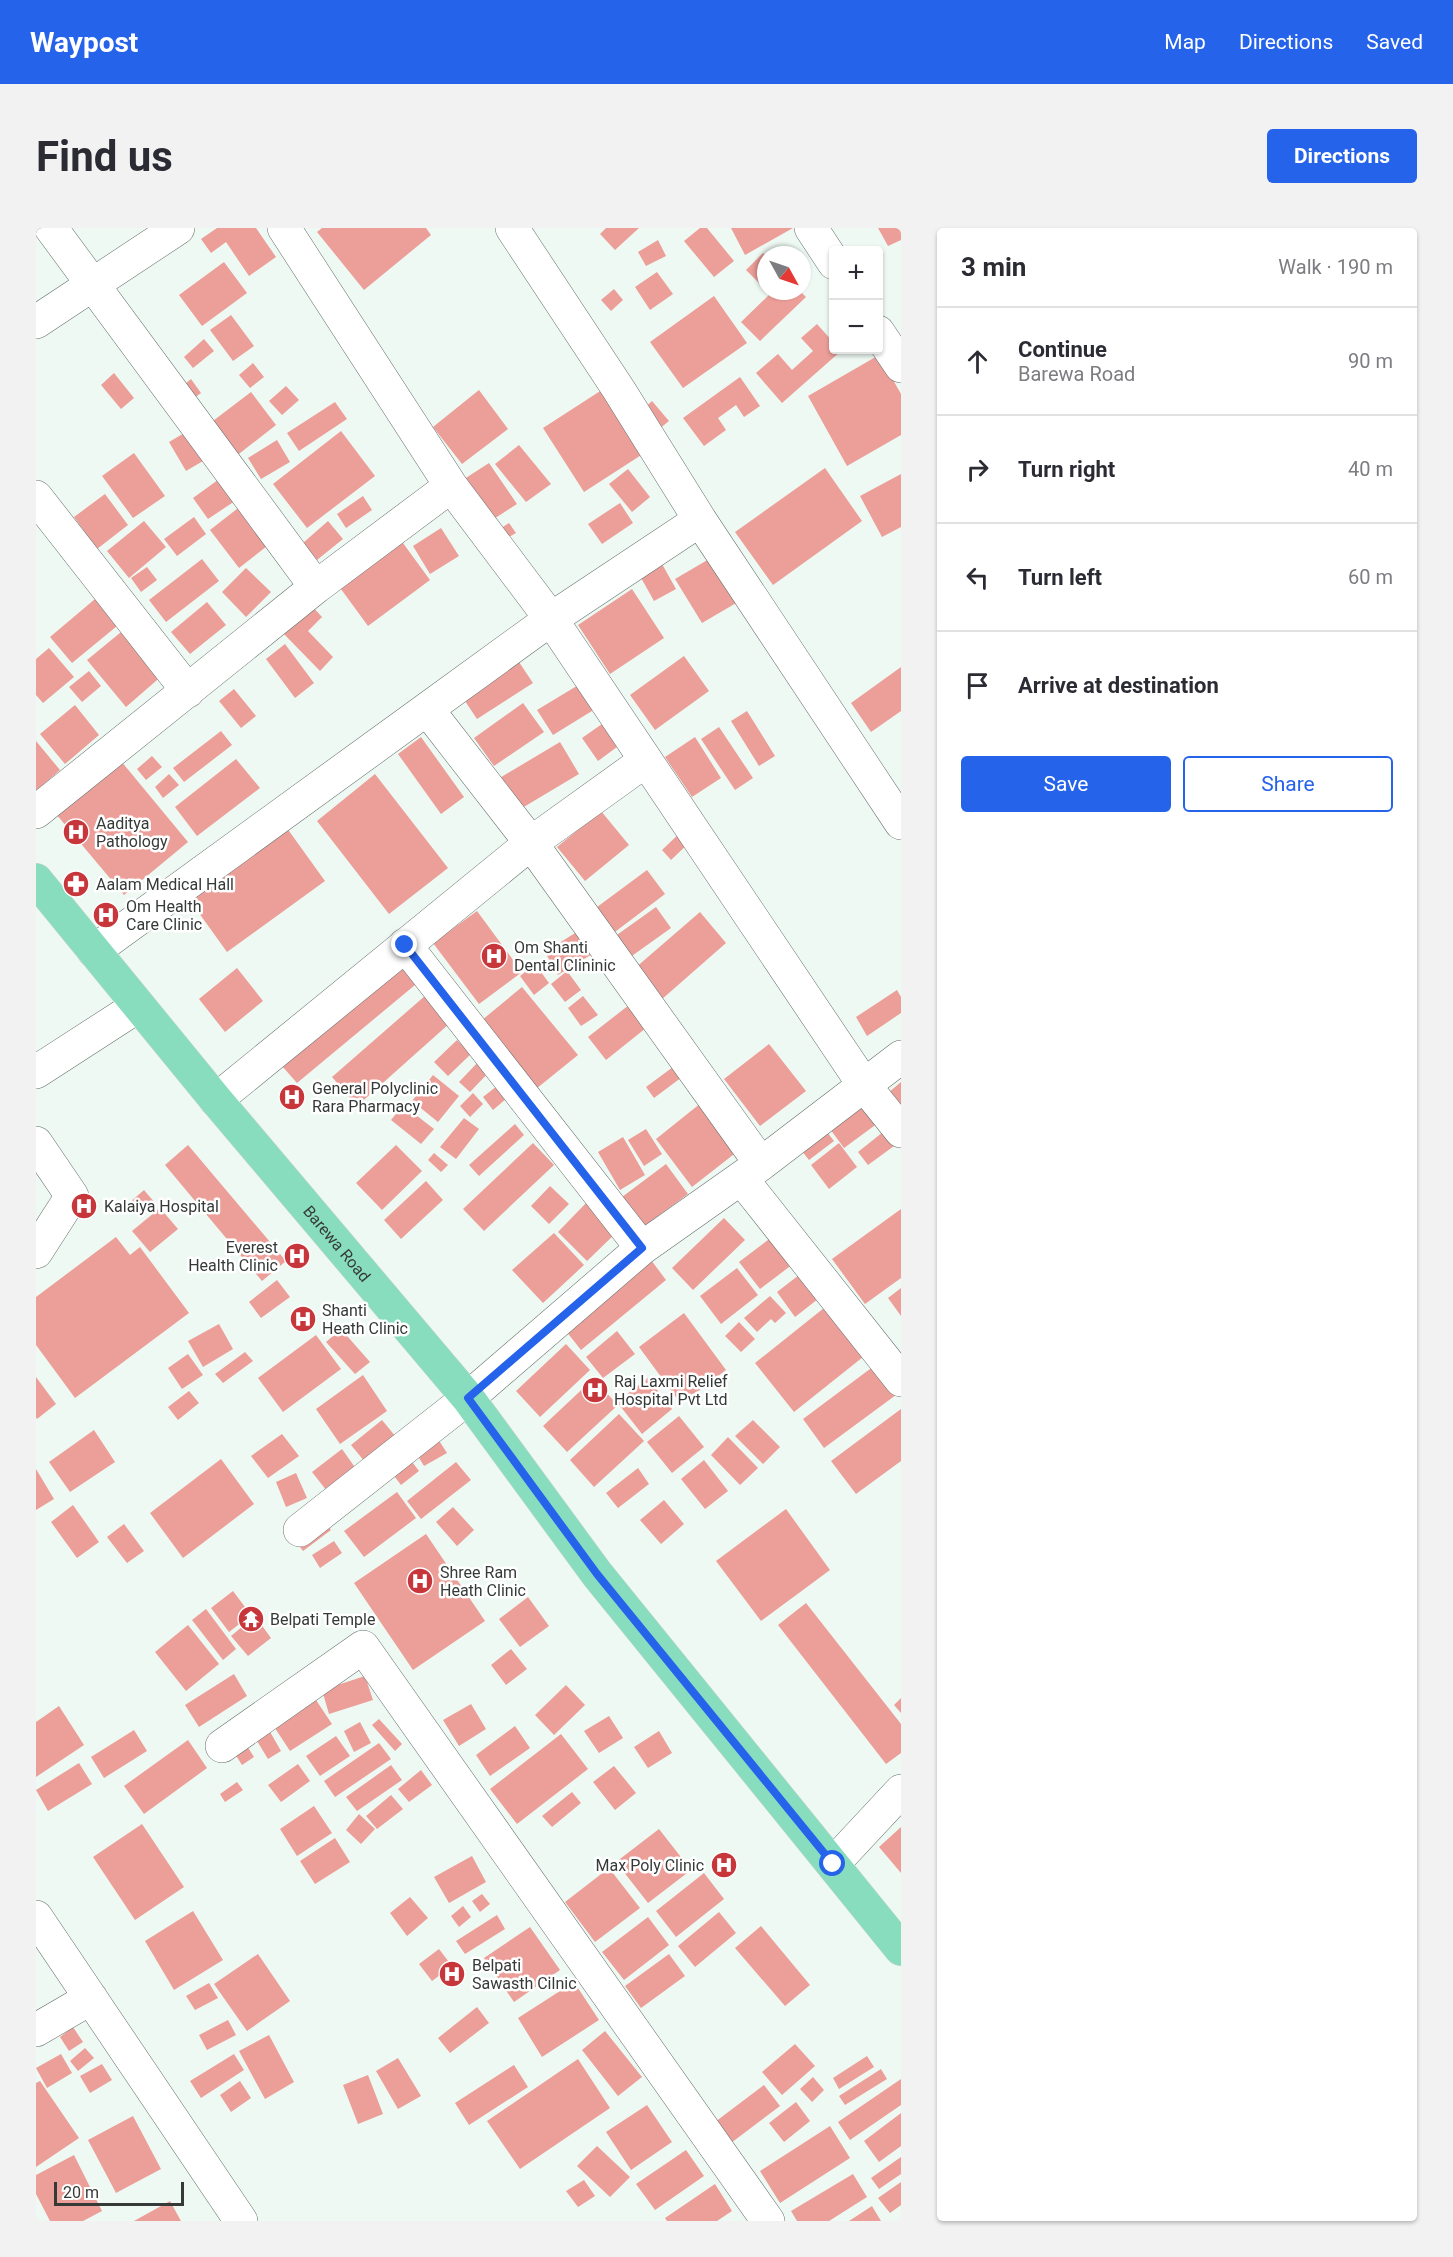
<!DOCTYPE html>
<html lang="en">
<head>
<meta charset="utf-8">
<style>
	body { margin:0; font-family:Roboto,sans-serif; background:#f2f2f3; color:#2b2b33 }
	.controls { position:absolute; right:18px; top:18px; display:grid; overflow:hidden; border-radius:6px; box-shadow:0 2px 4px #0004 }
	.controls button { width:54px; height:54px; display:grid; place-items:center; padding:0; border:0; border-bottom:2px solid #e1e1e2; background:#fff; color:#2b2b33; font:30px sans-serif }
	.compass { position:absolute; left:721px; top:18px; width:54px; height:54px; border-radius:50%; background:#fff; box-shadow:0 2px 4px #0004; rotate:130deg }
	.scale { position:absolute; left:18px; bottom:15px; width:130px; box-sizing:border-box; padding-left:6px; border:3px solid #353a38; border-top:0; font-size:16px; line-height:21px; white-space:nowrap; color:#353a38; -webkit-text-stroke:4px #fff; paint-order:stroke }
	.stop { position:absolute; width:18px; height:18px; margin:-14px; border:4px solid #2563eb; border-radius:50%; background:#fff }
	.stop.end { background:#2563eb; border-color:#fff; box-shadow:0 2px 6px #0008 }
	.list { margin:0; padding:0; list-style:none }
	h2 { display:flex; justify-content:space-between; align-items:center; height:78px; margin:0; padding:0 24px; font-size:26px }
	h2 small { font-size:20px; font-weight:400; color:#7c7c81 }
	.list li { display:grid; grid-template-columns:39px 1fr auto; gap:18px; align-items:center; box-sizing:border-box; height:108px; padding:0 24px; border-top:2px solid #e1e1e2 }
	.list b { display:block; font-size:22px; white-space:nowrap }
	.list p { margin:0; font-size:20px; white-space:nowrap; color:#7c7c81 }
	.list em { font-size:20px; font-style:normal; color:#7c7c81 }
	.actions { display:flex; gap:12px; padding:18px 24px }
	.actions a { flex:1; padding:14px 0; border:2px solid #2563eb; border-radius:6px; text-align:center; font-size:21px; color:#2563eb }
	.actions .main { background:#2563eb; color:#fff }
	.icon { flex:none; width:33px; height:33px; fill:none; stroke:currentColor; stroke-width:2; stroke-linecap:round; stroke-linejoin:round }
	.map { position:relative; flex:none; width:865px; height:1993px; overflow:hidden; border-radius:6px }
	header { display:flex; align-items:center; gap:36px; box-sizing:border-box; height:84px; padding:0 30px; background:#2563eb; color:#fff }
	header strong { font-size:28px }
	nav { display:flex; gap:33px; margin-inline-start:auto; font-size:21px }
	.intro { display:flex; align-items:center; justify-content:space-between; box-sizing:border-box; height:144px; padding:0 36px }
	h1 { margin:0; font-size:42px }
	.button { padding:15px 27px; border-radius:6px; background:#2563eb; color:#fff; font-size:21px; font-weight:700 }
	main { display:flex; gap:36px; padding:0 36px }
	aside { flex:1; background:#fff; border-radius:6px; box-shadow:0 2px 4px #0004 }
	.map>svg:first-child { display:block }
	.building { fill:#ec9e98 }
	.lines { fill:none; stroke-linecap:round; stroke-linejoin:round }
	.minor-casing { stroke:#67716c; stroke-width:34 }
	.major-casing { stroke:#d3d4d3; stroke-width:34 }
	.minor { stroke:#fff; stroke-width:33 }
	.major { stroke:#89ddbf; stroke-width:33 }
	.route { stroke:#2563eb; stroke-width:8 }
	.labels { text-anchor:middle; dominant-baseline:central; stroke-width:5; stroke-linejoin:round; paint-order:stroke }
	.poi-label { font-size:16px; fill:#353a38; stroke:#fff; text-anchor:start }
	.street-label { font-size:16px; fill:#353a38; stroke:#fff }
</style>
</head>
<body>
<header>
<strong>Waypost</strong>
<nav><a>Map</a><a>Directions</a><a>Saved</a></nav>
</header>
<div class="intro"><h1>Find us</h1><a class="button">Directions</a></div>
<main>
<div class="map">
<svg width="865" height="1993" viewBox="0 0 865 1993">
	<rect width="100%" height="100%" fill="#eef9f3"/>
	<path class="building" d="M181 0H220L240 29 213 48 190 14 175 25 165 11Z
		M286 0H390L395 7 328 62 281 4Z
		M570 0H603L579 22 564 6Z
		M664 0H671L698 33 678 49 648 13Z
		M695 0H757L709 27Z
		M842 0H865V12L852 18Z
		M622 12 630 28 610 38 602 24Z
		M727 25 730 28V62L710 42Z
		M188 34 211 65 166 98 143 67Z
		M621 44 637 66 614 82 599 59Z
		M578 61 587 72 575 83 565 72Z
		M731 63H764L770 69 724 113 705 94 734 66Z
		M678 68 711 115 647 160 614 114Z
		M195 87 218 118 197 133 174 102Z
		M781 96 798 115V122L805 123 746 175 720 145 742 126 756 142 777 123 765 110Z
		M168 111 178 123 157 140 148 129Z
		M843 127 865 166V207L811 238 772 168Z
		M217 135 228 149 214 160 203 147Z
		M78 145 98 170 85 181 65 157Z
		M704 149 724 178 708 189 700 177 682 190 690 202 668 218 647 190Z
		M155 151 165 165 150 176 140 163Z
		M250 158 263 172 246 187 233 173Z
		M572 158 613 222 548 264 507 200Z
		M443 162 472 201 426 236 397 199Z
		M215 164 240 197 199 229 173 196Z
		M616 173 633 193 618 205 602 186Z
		M299 174 311 191 263 223 251 205Z
		M305 203 339 248 271 300 237 256Z
		M150 204 167 233 150 243 133 214Z
		M241 212 254 234 225 251 212 230Z
		M483 217 515 256 490 274 459 236Z
		M98 225 129 268 97 290 66 248Z
		M453 235 481 276 450 296 422 255Z
		M789 240 826 293 737 357 699 304Z
		M592 241 614 269 596 284 573 256Z
		M865 246V299L846 309 824 268Z
		M186 249 202 271 172 291 157 270Z
		M69 266 92 297 61 321 38 289Z
		M327 268 336 282 310 300 301 286Z
		M584 275 597 295 566 316 552 296Z
		M206 277 235 315 203 340 174 302Z
		M158 289 170 306 141 328 128 311Z
		M108 293 130 319 93 350 71 323Z
		M292 293 307 311 281 332 267 315Z
		M473 295 480 305 464 314 459 304Z
		M405 300 423 328 394 346 377 318Z
		M364 311 394 352 332 398 302 357Z
		M680 327 707 371 666 395 639 351Z
		M166 331 183 353 130 394 113 372Z
		M626 336 640 361 618 373 604 348Z
		M111 339 121 352 105 364 95 350Z
		M210 340 235 364 210 389 186 364Z
		M596 361 628 410 574 446 542 397Z
		M59 371 81 398 36 435 14 409Z
		M171 374 190 397 154 426 135 404Z
		M275 377 286 389 272 403 297 429 284 443 247 405Z
		M90 400 128 446 90 479 51 432Z
		M249 416 278 455 259 470 230 431Z
		M13 420 38 449 7 475 0 467V431Z
		M648 428 673 463 619 502 594 467Z
		M483 434 497 455 441 491 427 470Z
		M865 439V483L835 504 815 475Z
		M53 443 65 458 46 474 33 459Z
		M549 453 564 478 517 507 501 482Z
		M198 461 220 488 205 500 183 473Z
		M487 475 508 504 458 538 438 510Z
		M39 477 63 507 29 536 4 506Z
		M711 483 739 528 723 538 695 493Z
		M566 496 581 519 562 533 546 510Z
		M683 499 717 550 699 562 665 511Z
		M185 503 196 517 148 554 137 540Z
		M385 509 428 569 405 586 362 526Z
		M659 509 685 550 656 569 629 529Z
		M0 513 24 542 0 563Z
		M524 514 543 546 476 586 457 554Z
		M80 527 152 614 88 667 15 580Z
		M116 528 126 539 110 552 101 541Z
		M200 531 224 560 161 608 139 579Z
		M133 546 143 557 127 570 119 559Z
		M339 546 412 640 353 686 281 593Z
		M565 583 593 617 549 653 521 619Z
		M248 596 289 653 191 724 150 667Z
		M647 602 656 612 635 632 626 622Z
		M611 642 629 666 571 710 553 685Z
		M620 679 635 700 586 735 571 714Z
		M441 683 486 744 443 776 397 715Z
		M664 684 690 715 625 772 598 741Z
		M547 700 561 723 522 747 509 724Z
		M364 727 385 752 261 855 239 830Z
		M499 736 513 755 498 767 484 748Z
		M201 740 227 773 189 804 163 771Z
		M531 743 545 762 529 774 515 756Z
		M486 759 542 827 495 865 440 797Z
		M861 762 865 769V785L831 808 820 789Z
		M390 767 414 795 321 878 296 849Z
		M547 768 562 787 545 798 532 780Z
		M593 777 610 800 570 832 552 809Z
		M421 812 435 826 412 848 398 834Z
		M733 816 770 863 724 898 688 851Z
		M444 832 455 842 434 864 423 854Z
		M637 839 646 849 618 870 610 859Z
		M397 847 423 868 402 894 376 873Z
		M865 854V881L852 865Z
		M461 858 471 870 457 882 447 869Z
		M437 865 447 876 434 889 424 878Z
		M665 875 702 923 656 959 620 911Z
		M827 876 842 895 808 920 794 901Z
		M367 877 398 901 385 916 355 892Z
		M428 890 443 901 420 931 404 919Z
		M479 896 488 907 443 948 433 937Z
		M787 899 798 913 773 932 762 918Z
		M610 901 626 926 608 938 592 912Z
		M847 904 858 918 832 937 822 924Z
		M587 909 609 947 584 962 562 924Z
		M497 915 518 937 448 1003 427 981Z
		M803 915 821 939 793 961 775 937Z
		M152 917 250 1033 226 1053 129 937Z
		M360 917 386 943 346 982 320 955Z
		M398 925 412 937 405 944 392 932Z
		M630 936 652 966 607 999 586 969Z
		M390 953 407 972 365 1011 348 992Z
		M514 958 533 976 513 996 495 978Z
		M108 962 120 976 105 989 93 975Z
		M551 974 581 1004 551 1033 522 1004Z
		M124 980 142 1001 114 1024 96 1003Z
		M865 981V1050L829 1076 796 1031Z
		M688 990 709 1012 657 1062 636 1040Z
		M518 1005 548 1037 507 1075 476 1042Z
		M740 1006 761 1033 724 1061 703 1034Z
		M80 1009 94 1027 104 1019 153 1085 39 1170 0 1117V1069Z
		M612 1028 630 1052 545 1122 526 1098Z
		M701 1040 722 1067 685 1096 664 1068Z
		M763 1047 782 1071 759 1089 741 1064Z
		M241 1052 254 1069 225 1090 213 1074Z
		M865 1060V1088L852 1070Z
		M734 1068 750 1085 739 1095 735 1091 721 1104 708 1090Z
		M793 1076 832 1125 758 1184 719 1135Z
		M648 1085 690 1142 645 1176 603 1119Z
		M703 1094 719 1111 705 1124 689 1108Z
		M183 1096 197 1121 167 1139 152 1113Z
		M305 1101 334 1134 319 1146 290 1114Z
		M581 1103 599 1126 567 1150 550 1129Z
		M280 1107 305 1141 247 1184 222 1150Z
		M530 1116 554 1142 504 1189 480 1163Z
		M209 1124 217 1133 187 1155 179 1146Z
		M152 1126 167 1147 146 1161 132 1140Z
		M842 1135 864 1164 788 1220 767 1191Z
		M327 1147 351 1183 304 1216 280 1181Z
		M0 1149 20 1176 1 1191 0 1189Z
		M612 1150 636 1181 606 1206 581 1174Z
		M557 1151 582 1177 531 1224 507 1198Z
		M153 1163 163 1175 142 1192 132 1179Z
		M865 1181V1233L820 1266 795 1233Z
		M583 1186 608 1213 558 1259 534 1232Z
		M643 1188 668 1219 636 1245 611 1214Z
		M346 1192 365 1215 334 1240 315 1217Z
		M717 1192 744 1219 727 1236 699 1208Z
		M58 1202 79 1234 34 1264 13 1234Z
		M246 1206 263 1228 232 1250 215 1228Z
		M692 1209 722 1240 704 1257 675 1227Z
		M402 1211 411 1225 388 1238 380 1225Z
		M306 1221 323 1245 294 1267 276 1244Z
		M370 1226 383 1243 365 1257 352 1240Z
		M185 1231 218 1276 147 1330 114 1285Z
		M668 1232 692 1263 669 1281 645 1251Z
		M420 1234 435 1252 385 1291 371 1273Z
		M602 1240 613 1256 582 1280 570 1265Z
		M0 1241 18 1271 0 1282Z
		M260 1245 271 1270 250 1279 240 1254Z
		M361 1264 380 1290 328 1329 308 1303Z
		M628 1272 648 1296 625 1316 604 1292Z
		M37 1277 63 1314 41 1330 15 1294Z
		M417 1279 438 1302 421 1318 400 1294Z
		M750 1281 794 1342 725 1393 680 1333Z
		M288 1293 295 1302 267 1323 260 1314Z
		M88 1296 108 1323 91 1335 71 1309Z
		M390 1306 449 1393 377 1442 318 1355Z
		M298 1313 306 1325 284 1340 276 1327Z
		M197 1363 215 1387 193 1404 175 1380Z
		M492 1369 513 1398 484 1419 463 1391Z
		M770 1375 865 1496V1525L850 1536 742 1397Z
		M170 1381 200 1421 187 1432 156 1392Z
		M219 1388 235 1410 212 1428 195 1408Z
		M152 1397 183 1436 150 1463 119 1424Z
		M475 1421 491 1441 470 1457 455 1437Z
		M198 1446 211 1468 163 1499 149 1477Z
		M329 1448 337 1472 293 1486 286 1462Z
		M530 1457 549 1477 518 1507 499 1487Z
		M276 1466 296 1496 254 1523 235 1494Z
		M865 1470V1485L858 1477Z
		M435 1476 450 1501 423 1518 407 1492Z
		M23 1478 48 1517 0 1549V1494Z
		M573 1488 587 1510 563 1525 548 1503Z
		M343 1491 366 1516 359 1523 336 1497Z
		M324 1494 335 1515 318 1524 308 1503Z
		M229 1495 245 1523 232 1531 215 1503Z
		M479 1498 494 1520 454 1548 440 1527Z
		M98 1502 111 1523 68 1550 55 1529Z
		M623 1503 636 1525 612 1540 598 1519Z
		M525 1506 552 1541 481 1596 454 1561Z
		M300 1508 314 1528 284 1548 270 1528Z
		M206 1510 218 1529 206 1537 194 1518Z
		M152 1512 171 1540 108 1586 88 1558Z
		M343 1515 355 1531 299 1569 288 1553Z
		M43 1535 56 1556 12 1583 0 1562Z
		M262 1536 274 1553 245 1574 232 1557Z
		M355 1537 366 1552 321 1583 310 1569Z
		M578 1538 600 1565 579 1582 557 1554Z
		M385 1542 396 1557 373 1574 362 1561Z
		M201 1554 207 1562 189 1574 184 1566Z
		M536 1564 545 1575 516 1599 506 1588Z
		M355 1567 367 1581 341 1601 330 1588Z
		M278 1578 296 1605 261 1628 244 1601Z
		M323 1586 339 1601 325 1616 310 1602Z
		M106 1596 148 1659 99 1692 57 1629Z
		M865 1599V1645L843 1619Z
		M623 1601 655 1642 612 1675 580 1634Z
		M299 1610 314 1634 279 1656 264 1633Z
		M436 1628 450 1654 413 1675 398 1649Z
		M573 1640 604 1680 559 1714 529 1674Z
		M668 1645 688 1671 640 1709 620 1683Z
		M446 1666 454 1676 444 1684 436 1673Z
		M374 1669 392 1690 371 1708 354 1685Z
		M427 1678 435 1689 423 1699 415 1688Z
		M157 1683 187 1732 138 1762 109 1713Z
		M683 1684 700 1705 659 1739 642 1718Z
		M461 1687 469 1701 429 1726 420 1713Z
		M612 1689 633 1717 588 1752 566 1724Z
		M725 1698 774 1757 749 1778 699 1720Z
		M494 1699 524 1742 478 1774 448 1730Z
		M403 1721 416 1738 396 1753 383 1736Z
		M222 1726 254 1773 211 1803 178 1756Z
		M633 1726 649 1748 605 1780 589 1758Z
		M538 1754 563 1792 506 1829 482 1790Z
		M173 1755 182 1770 159 1782 150 1768Z
		M441 1779 453 1795 414 1825 402 1810Z
		M192 1792 200 1807 171 1822 163 1807Z
		M37 1799 47 1814 33 1823 24 1809Z
		M569 1803 606 1849 582 1868 546 1822Z
		M233 1807 258 1854 229 1871 203 1823Z
		M759 1816 779 1838 746 1867 726 1844Z
		M49 1820 58 1830 42 1843 34 1833Z
		M25 1826 36 1845 11 1860 0 1840Z
		M198 1826 208 1842 165 1870 154 1853Z
		M831 1828 838 1839 803 1861 797 1850Z
		M362 1830 385 1868 362 1881 340 1843Z
		M542 1831 574 1880 484 1941 451 1893Z
		M66 1836 76 1852 54 1865 44 1848Z
		M478 1837 492 1859 433 1897 419 1875Z
		M845 1841 851 1851 809 1877 803 1868Z
		M332 1847 347 1886 322 1896 307 1857Z
		M777 1849 788 1862 776 1874 764 1861Z
		M865 1851V1877L814 1912 802 1894Z
		M4 1853 43 1910 0 1939V1855Z
		M204 1853 215 1870 195 1884 184 1867Z
		M728 1857 744 1878 695 1915 679 1894Z
		M760 1874 774 1893 748 1914 733 1895Z
		M611 1877 636 1914 595 1942 570 1904Z
		M865 1885V1918L843 1934 828 1913Z
		M97 1888 125 1941 80 1965 52 1912Z
		M794 1898 814 1930 744 1975 724 1943Z
		M561 1918 594 1949 574 1969 541 1938Z
		M650 1922 668 1948 619 1982 600 1956Z
		M38 1927 66 1983 47 1993H14L0 1966V1947Z
		M865 1929V1946L843 1961 835 1950Z
		M817 1946 831 1969 793 1993H761L755 1983Z
		M548 1952 559 1968 542 1979 530 1963Z
		M865 1954V1977L854 1985 842 1970Z
		M679 1956 696 1983 681 1993H631L629 1990Z
		M134 1973 145 1993H98Z
		M836 1978 845 1993H813Z"/>
	<g class="lines">
		<defs>
			<path id="minor" d="M15 0 280 359
				M248 0 415 258 515 391 828 857 865 903
				M476 0 583 162 664 292 865 595
				M775 0 798 35
				M0 94 142 0
				M842 104 865 138
				M0 269 152 463
				M664 292 515 391 391 481 495 615 725 936
				M0 584 280 359 415 258
				M369 717 606 1020
				M58 723 391 481
				M0 844 102 778
				M180 872 495 615 609 533
				M0 915 36 968 0 1024
				M705 950 865 1152
				M264 1302 432 1170 606 1020 725 936 865 829
				M186 1518 327 1419 732 1993
				M797 1636 865 1563
				M0 1689 205 1993
				M0 1802 55 1770"/>
			<g id="major">
				<path id="s1" d="M0 652 180 872 432 1170 561 1346 865 1721"/>
			</g>
		</defs>
		<use href="#minor" class="minor-casing"/>
		<use href="#major" class="major-casing"/>
		<use href="#minor" class="minor"/>
		<use href="#major" class="major"/>
	</g>
	<g class="lines">
		<path class="route" d="M369 717 606 1020 432 1170 561 1346 797 1636"/>
	</g>
	<defs>
		<symbol id="hospital-disc" viewBox="-11 -11 22 22"><circle r="9.5" fill="#c6363a" stroke="#fff"/><path d="M-5-5h3v3.5h4V-5h3V5h-3V1.5h-4V5h-3Z" fill="#fff"/></symbol>
		<symbol id="pharmacy-disc" viewBox="-11 -11 22 22"><circle r="9.5" fill="#c6363a" stroke="#fff"/><path d="M-2-6h4v4h4v4h-4v4h-4v-4h-4v-4h4Z" fill="#fff"/></symbol>
		<symbol id="temple-disc" viewBox="-11 -11 22 22"><circle r="9.5" fill="#c6363a" stroke="#fff"/><path d="M0-6L5-2H3V0L6.5 2.5H4V6H1.5V3h-3V6H-4V2.5H-6.5L-3 0V-2H-5Z" fill="#fff"/></symbol>
	</defs>
	<g fill-rule="evenodd">
		<use href="#hospital-disc" x="25" y="589" width="30" height="30"/>
		<use href="#pharmacy-disc" x="25" y="641" width="30" height="30"/>
		<use href="#hospital-disc" x="55" y="672" width="30" height="30"/>
		<use href="#hospital-disc" x="443" y="713" width="30" height="30"/>
		<use href="#hospital-disc" x="241" y="854" width="30" height="30"/>
		<use href="#hospital-disc" x="33" y="963" width="30" height="30"/>
		<use href="#hospital-disc" x="246" y="1013" width="30" height="30"/>
		<use href="#hospital-disc" x="252" y="1076" width="30" height="30"/>
		<use href="#hospital-disc" x="544" y="1147" width="30" height="30"/>
		<use href="#hospital-disc" x="369" y="1338" width="30" height="30"/>
		<use href="#temple-disc" x="200" y="1376" width="30" height="30"/>
		<use href="#hospital-disc" x="673" y="1622" width="30" height="30"/>
		<use href="#hospital-disc" x="401" y="1731" width="30" height="30"/>
	</g>
	<g class="labels">
		<g class="poi-label">
			<text x="60" y="595">Aaditya<tspan x="60" dy="18">Pathology</tspan></text>
			<text x="60" y="656">Aalam Medical Hall</text>
			<text x="90" y="678">Om Health<tspan x="90" dy="18">Care Clinic</tspan></text>
			<text x="478" y="719">Om Shanti<tspan x="478" dy="18">Dental Clininic</tspan></text>
			<text x="276" y="860">General Polyclinic<tspan x="276" dy="18">Rara Pharmacy</tspan></text>
			<text x="68" y="978">Kalaiya Hospital</text>
			<text x="242" y="1019" text-anchor="end">Everest<tspan x="242" dy="18">Health Clinic</tspan></text>
			<text x="286" y="1082">Shanti<tspan x="286" dy="18">Heath Clinic</tspan></text>
			<text x="578" y="1153">Raj Laxmi Relief<tspan x="578" dy="18">Hospital Pvt Ltd</tspan></text>
			<text x="404" y="1344">Shree Ram<tspan x="404" dy="18">Heath Clinic</tspan></text>
			<text x="234" y="1391">Belpati Temple</text>
			<text x="668" y="1637" text-anchor="end">Max Poly Clinic</text>
			<text x="436" y="1737">Belpati<tspan x="436" dy="18">Sawasth Cilnic</tspan></text>
		</g>
		<g class="street-label">
			<text stroke="none"><textPath href="#s1" startOffset="472">Barewa Road</textPath></text>
		</g>
	</g>
</svg>
<div class="controls">
<button>+</button>
<button>−</button>
</div>
<svg class="compass" viewBox="-18 -18 36 36"><path d="M0-13l5 13h-10z" fill="#e53935"/><path d="M0 13l5-13h-10z" fill="#7c7c81"/></svg>
<div class="scale">20 m</div>
<div class="stop" style="left:797px;top:1636px"></div>
<div class="stop end" style="left:369px;top:717px"></div>
</div>
<aside>
<h2>3 min<small>Walk · 190 m</small></h2>
<ul class="list">
<li><svg class="icon" aria-label="ahead" viewBox="0 0 24 24"><path d="M12 20V5M6 11l6-6 6 6"/></svg><div><b>Continue</b><p>Barewa Road</p></div><em>90 m</em></li>
<li><svg class="icon" aria-label="right" viewBox="0 0 24 24"><path d="M7 20v-9h11M14 6l5 5-5 5"/></svg><div><b>Turn right</b></div><em>40 m</em></li>
<li><svg class="icon" aria-label="left" viewBox="0 0 24 24"><path d="M17 20v-9H6M10 6l-5 5 5 5"/></svg><div><b>Turn left</b></div><em>60 m</em></li>
<li><svg class="icon" aria-label="arrive" viewBox="0 0 24 24"><path d="M6 21V4h12l-3 4 3 4H6"/></svg><div><b>Arrive at destination</b></div></li>
</ul>
<div class="actions"><a class="main">Save</a><a>Share</a></div>
</aside>
</main>
</body>
</html>
